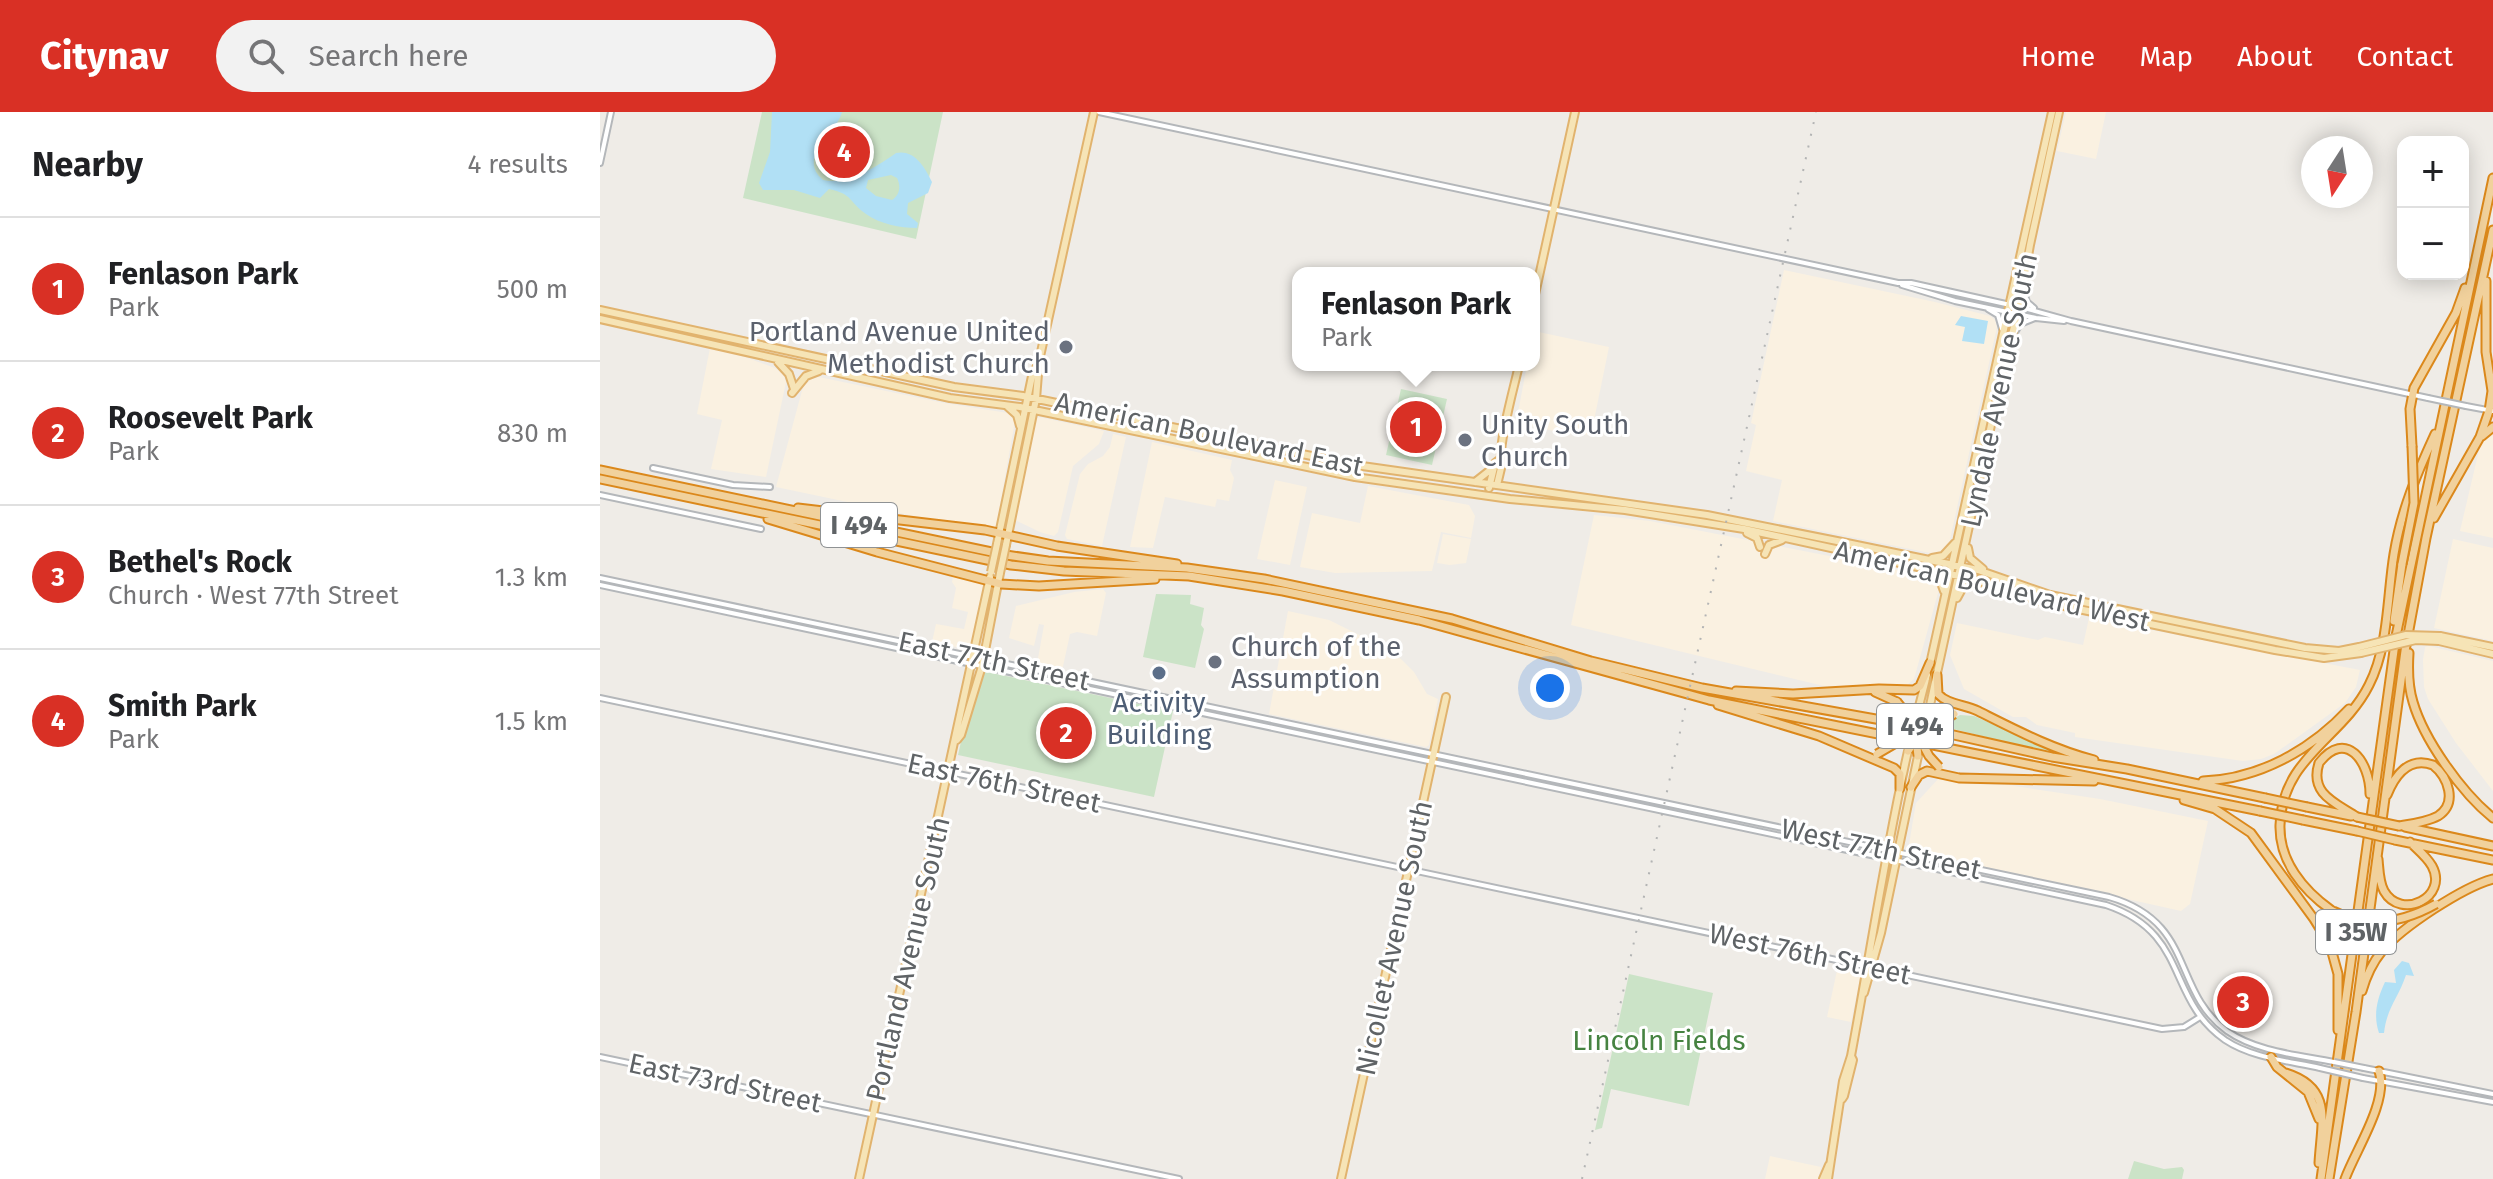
<!DOCTYPE html>
<html lang="en">
<head>
<meta charset="utf-8">
<style>
	body { margin:0; font-family:"Fira Sans",sans-serif; background:#f2f2f2; color:#202124 }
	.controls { position:absolute; right:24px; top:24px; display:grid; overflow:hidden; border-radius:16px; box-shadow:0 4px 20px #0003 }
	.controls button { width:72px; height:72px; display:grid; place-items:center; padding:0; border:0; border-bottom:2px solid #e0e0e0; background:#fff; color:#202124; font:40px sans-serif }
	.compass { position:absolute; left:1701px; top:24px; width:72px; height:72px; border-radius:50%; background:#fff; box-shadow:0 4px 20px #0003; rotate:192deg }
	.you { position:absolute; left:950px; top:576px; width:28px; height:28px; margin:-20px; border:6px solid #fff; border-radius:50%; background:#1a73e8; box-shadow:0 0 0 12px #1a73e833 }
	.badge { display:grid; place-items:center; width:52px; height:52px; border-radius:50%; background:#d93025; color:#fff; font-size:26px; font-weight:700 }
	.pin { position:absolute; translate:-50% -50%; border:4px solid #fff; box-shadow:0 2px 8px #0006 }
	.popup { position:absolute; left:692px; top:155px; width:248px; height:104px; box-sizing:border-box; display:grid; place-content:center; border-radius:16px; background:#fff; filter:drop-shadow(0 2px 6px #0005); font-size:26px; white-space:nowrap; color:#757577 }
	.popup b { font-size:30px; color:#202124 }
	.popup::after { content:''; position:absolute; left:50%; top:100%; margin-left:-16px; border:16px solid transparent; border-top-color:#fff }
	.list { margin:0; padding:0; list-style:none }
	h2 { display:flex; justify-content:space-between; align-items:center; height:104px; margin:0; padding:0 32px; font-size:34px }
	h2 small { font-size:26px; font-weight:400; color:#757577 }
	.list li { display:grid; grid-template-columns:52px 1fr auto; gap:24px; align-items:center; box-sizing:border-box; height:144px; padding:0 32px; border-top:2px solid #e0e0e0 }
	.list b { display:block; font-size:30px; white-space:nowrap }
	.list p { margin:0; font-size:26px; white-space:nowrap; color:#757577 }
	.list em { font-size:26px; font-style:normal; color:#757577 }
	.icon { flex:none; width:44px; height:44px; fill:none; stroke:currentColor; stroke-width:2; stroke-linecap:round; stroke-linejoin:round }
	.map { position:relative; flex:none; width:1893px; height:1067px; overflow:hidden }
	header { display:flex; align-items:center; gap:48px; box-sizing:border-box; height:112px; padding:0 40px; background:#d93025; color:#fff }
	header strong { font-size:38px }
	nav { display:flex; gap:44px; margin-inline-start:auto; font-size:28px }
	.search { width:560px; height:72px; background:#f2f2f2; display:flex; align-items:center; gap:20px; box-sizing:border-box; padding:0 28px; border-radius:44px; color:#757577; font-size:30px }
	main { display:flex }
	aside { flex:1; background:#fff }
	.map>svg:first-child { display:block }
	.commercial { fill:#faf1e1 }
	.green { fill:#cbe3c7 }
	.water { fill:#b1e0f5; fill-rule:evenodd }
	.lines { fill:none; stroke-linecap:round; stroke-linejoin:round }
	.minor-casing { stroke:#b4b7ba; stroke-width:8 }
	.major-casing { stroke:#e1b36e; stroke-width:10 }
	.highway-casing { stroke:#db881b; stroke-width:11 }
	.minor { stroke:#fff; stroke-width:4 }
	.major { stroke:#f6e4b6; stroke-width:6 }
	.highway { stroke:#f1d19c; stroke-width:7 }
	.rail { stroke:#b3b4b4; stroke-width:2; stroke-dasharray:2 10; stroke-linecap:butt }
	.minor-bridge-casing { stroke:#b4b7ba; stroke-width:8; stroke-linecap:butt }
	.major-bridge-casing { stroke:#e1b36e; stroke-width:10; stroke-linecap:butt }
	.highway-bridge-casing { stroke:#db881b; stroke-width:11; stroke-linecap:butt }
	.minor-bridge { stroke:#fff; stroke-width:4 }
	.major-bridge { stroke:#f6e4b6; stroke-width:6 }
	.highway-bridge { stroke:#f1d19c; stroke-width:7 }
	.worship-dot { fill:#6b7280; stroke:#fff; stroke-width:3 }
	.service-dot { fill:#5c6f8a; stroke:#fff; stroke-width:3 }
	.labels { text-anchor:middle; dominant-baseline:central; stroke-width:6; stroke-linejoin:round; paint-order:stroke }
	.shield { fill:#fff; stroke:#8f9294; stroke-width:2 }
	.shield-label { font-size:26px; font-weight:bold; fill:#5f6366 }
	.worship-label { font-size:28px; fill:#5b616d; stroke:#fff; text-anchor:start }
	.street-label { font-size:28px; fill:#5f6366; stroke:#fff }
	.service-label { font-size:28px; fill:#4e5e75; stroke:#fff }
	.park-label { font-size:28px; fill:#468341; stroke:#fff }
</style>
</head>
<body>
<header>
<strong>Citynav</strong>
<div class="search"><svg class="icon" aria-label="search" viewBox="0 0 24 24"><circle cx="10" cy="10" r="6"/><path d="M15 15l6 6"/></svg>Search here</div>
<nav><a>Home</a><a>Map</a><a>About</a><a>Contact</a></nav>
</header>
<main>
<aside>
<h2>Nearby<small>4 results</small></h2>
<ul class="list">
<li><span class="badge">1</span><div><b>Fenlason Park</b><p>Park</p></div><em>500 m</em></li>
<li><span class="badge">2</span><div><b>Roosevelt Park</b><p>Park</p></div><em>830 m</em></li>
<li><span class="badge">3</span><div><b>Bethel's Rock</b><p>Church · West 77th Street</p></div><em>1.3 km</em></li>
<li><span class="badge">4</span><div><b>Smith Park</b><p>Park</p></div><em>1.5 km</em></li>
</ul>
</aside>
<div class="map">
<svg width="1893" height="1067" viewBox="0 0 1893 1067">
	<rect width="100%" height="100%" fill="#efece7"/>
	<path class="commercial" d="M1466 0H1506L1496 47 1457 39Z
		M1184 158 1335 190 1390 204 1395 208 1397 215 1349 432 1344 440 1335 442 1173 409 1182 368 1146 359 1156 313 1151 311Z
		M934 219 1009 235 991 323 964 321 916 311 927 253H934Z
		M110 236 139 243 175 256 183 262 186 270 166 365 111 357 122 308 97 302Z
		M214 264 344 291 408 301 415 309 395 421 176 375 203 275Z
		M439 305 504 319 499 332 473 354 458 420 454 424 440 420 413 407 434 308Z
		M1893 319V426L1860 419 1880 334Z
		M513 322 526 325 502 434 467 427 465 423 480 362 488 352 503 344 510 335Z
		M552 330 632 348 630 358 634 366 629 389 617 387 615 395 565 385 553 436 530 435Z
		M675 368 707 375 690 453 657 447Z
		M768 374 869 393 875 404 871 426 841 420 832 459 735 461 700 455 712 401 760 411Z
		M994 403 1050 409 1332 464 1340 474 1314 567 1307 573 1224 574 971 513Z
		M843 422 871 427 866 451 850 453 837 451Z
		M1853 427 1893 436V529L1834 516Z
		M353 464 382 470 384 474 370 538 332 530 336 512 364 517 368 500 352 496 356 476 352 470Z
		M503 477 506 481 497 524 477 520 470 522 462 559 437 552 444 513 439 512 434 534 409 526 416 494 474 480Z
		M688 499 729 508 786 536 802 548 814 560 827 582 838 587 829 633 826 635 669 602Z
		M1489 506 1760 558 1756 575 1745 591 1674 642 1661 647 1643 649 1475 625V621L1437 613 1426 605H1413L1364 577 1350 543 1357 511 1438 528 1445 525 1483 533Z
		M1829 534 1893 549V679L1856 631 1828 587 1824 575 1823 548 1825 535Z
		M1339 666 1368 672 1408 673 1500 687 1608 709 1590 792 1581 799 1308 738 1316 691Z
		M1238 854 1261 861 1251 910 1227 905Z
		M1170 1044 1221 1055 1218 1067H1165Z"/>
	<path class="green" d="M162 0H343L316 127 143 86Z
		M801 277 847 287 832 353 786 343Z
		M556 482 591 483 590 492 604 496 601 513 604 517 595 556 543 545Z
		M377 558 573 599 554 685 358 643Z
		M1360 603 1374 604 1472 646 1341 614Z
		M1029 862 1113 881 1089 994 1011 977 1002 1016 995 1018Z
		M1534 1049 1564 1057 1582 1055 1584 1058 1582 1067H1528Z"/>
	<path class="water" d="M172 0H242C236 23 196 45 223 68 246 74 278 54 296 41 315 37 325 56 332 70L328 81 308 91 307 102 318 111 317 116C300 116 280 112 266 102 249 90 253 82 229 77L220 86 194 78H163L159 71 170 40ZM291 63 297 66C301 74 300 83 292 88L276 84 266 76 268 68Z
		M1361 204 1388 209 1384 232 1362 229 1365 215 1355 213Z
		M1802 849 1809 851 1814 864 1806 863C1798 887 1787 895 1784 921H1779C1773 903 1777 887 1785 870L1796 871 1794 858Z"/>
	<g class="lines">
		<defs>
			<path id="minor" d="M499 0 1298 171H1311L1424 196 1471 209 1828 286
				M0 51 11 0
				M1302 173 1355 189 1436 206 1464 209
				M1423 177 1427 190 1434 196
				M1388 197 1398 203 1402 217
				M1414 222 1420 212 1435 206
				M1866 294 1893 299
				M53 356 133 373 170 375
				M0 383 161 417
				M0 466 1509 785C1596 810 1571 878 1627 919 1657 940 1699 943 1734 950
				M0 473 1506 793C1590 821 1565 886 1625 928 1652 946 1689 949 1720 956
				M0 586 1562 917 1584 915 1600 905
				M0 945 579 1067
				M1764 956 1893 982
				M1763 966 1893 990"/>
			<path id="major" d="M934 187 975 0
				M0 198 354 275 423 284 755 353 1107 403 1242 430 1378 458 1450 483 1705 536 1739 539 1759 535
				M0 207 350 286 420 295 755 365 910 387 1025 398 1144 417 1377 468 1440 489 1675 538 1724 546 1761 541
				M178 250 189 262 194 277
				M192 281 206 264 219 259
				M407 294 417 303 420 314
				M875 370 894 355
				M897 373 902 352C896 338 915 272 919 253
				M889 376 895 351 899 348
				M1147 421 1157 426 1160 435
				M397 432 432 264 438 252
				M406 433 436 287 439 249 494 0
				M1368 436 1370 446 1383 457
				M1165 442 1169 433 1182 428
				M1332 446 1343 444 1355 431
				M1331 460 1338 463 1344 479
				M1357 486 1363 475 1379 471
				M1840 524 1893 535
				M1839 529 1893 542
				M1330 552 1452 0
				M1317 602 1327 563
				M1327 607 1403 258 1419 195 1430 133 1459 0
				M357 628 361 623 382 554 400 461
				M1264 881 1281 821 1318 644
				M1242 987 1244 984 1253 948 1251 944C1270 843 1285 740 1308 639
				M259 1067 390 465
				M741 1067 846 585
				M1223 1067 1229 1053
				M1228 1067 1243 969 1251 944"/>
			<path id="highway" d="M1882 324 1893 315
				M1812 334 1810 297 1814 276 1856 201 1865 176
				M0 358 406 443 448 449 587 456 664 467 852 507 991 549 1102 576 1315 614
				M0 367 411 453 464 459 589 464 683 479 819 508 1109 588 1660 699
				M198 396 385 418 457 434 577 452
				M1834 406 1880 325 1889 299 1892 279 1886 240V169
				M168 407 277 440 401 472 439 474 555 467
				M1794 509 1802 452
				M1809 541C1808 557 1808 574 1813 590 1824 628 1862 681 1893 706
				M1337 563 1338 582C1348 593 1364 592 1378 599 1416 618 1452 637 1494 648
				M1136 579 1193 582 1279 577 1314 578 1320 574 1330 551
				M1275 580 1297 590
				M1118 593 1219 624 1294 656 1300 662V676
				M1327 617 1452 645 1527 657 1665 686
				M1603 669C1659 667 1711 638 1749 597
				M1311 675 1319 663 1327 659 1359 666 1494 669
				M1787 683C1795 663 1809 644 1833 653 1848 665 1858 691 1838 704 1827 710 1811 712 1799 714
				M1584 688 1615 697 1651 721 1714 807 1730 833 1738 862V918
				M1707 695 1751 704
				M1757 705C1736 691 1709 682 1719 651 1746 616 1770 650 1770 682
				M1703 708 1757 719
				M1805 715 1893 734
				M1795 728 1893 748
				M1778 747C1779 757 1779 770 1784 779 1801 809 1849 785 1832 754 1827 745 1818 738 1810 730
				M1731 798C1703 778 1679 749 1680 713 1682 645 1742 627 1769 573 1789 534 1787 484 1794 442 1801 399 1817 361 1835 322
				M1762 879C1766 865 1773 850 1782 839 1802 815 1863 775 1893 767
				M1671 945 1677 955 1708 980 1719 1007
				M1686 961C1734 976 1721 1011 1719 1051
				M1721 1067 1796 524 1893 66
				M1729 1067 1756 900 1805 539 1826 426 1893 118
				M1745 1067C1755 1039 1789 989 1779 959"/>
		</defs>
		<use href="#minor" class="minor-casing"/>
		<use href="#major" class="major-casing"/>
		<use href="#highway" class="highway-casing"/>
		<use href="#minor" class="minor"/>
		<use href="#major" class="major"/>
		<use href="#highway" class="highway"/>
		<path class="rail" d="M982 1067 1216 0"/>
		<defs>
			<path id="minor-bridge" d="M1828 286 1866 294
				M1734 950 1764 956
				M1720 956 1763 966"/>
			<path id="major-bridge" d="M391 460 397 432
				M400 461 406 433
				M1759 535 1806 523 1840 524
				M1761 541 1816 528 1839 529"/>
			<path id="highway-bridge" d="M1802 452 1814 391 1812 334
				M1297 590 1306 601 1314 617
				M1317 602 1319 617
				M1319 617 1327 607
				M1323 621 1354 602
				M1316 627 1318 644
				M1321 629 1329 644 1339 655
				M1308 639 1316 627
				M1277 642 1313 621
				M1665 686 1707 695
				M1660 699 1703 708
				M1757 705 1799 714
				M1757 719 1795 728
				M1733 799C1768 817 1804 810 1836 792"/>
		</defs>
		<use href="#minor-bridge" class="minor-bridge-casing"/>
		<use href="#major-bridge" class="major-bridge-casing"/>
		<use href="#highway-bridge" class="highway-bridge-casing"/>
		<use href="#minor-bridge" class="minor-bridge"/>
		<use href="#major-bridge" class="major-bridge"/>
		<use href="#highway-bridge" class="highway-bridge"/>
	</g>
	<g class="worship-dot">
		<circle cx="466" cy="235" r="8"/>
		<circle cx="865" cy="328" r="8"/>
		<circle cx="615" cy="550" r="8"/>
	</g>
	<circle class="service-dot" cx="559" cy="561" r="8"/>
	<g class="labels">
		<g class="shield">
			<rect x="221" y="391" width="76" height="44" rx="6"/>
			<rect x="1277" y="592" width="76" height="44" rx="6"/>
			<rect x="1716" y="798" width="80" height="44" rx="6"/>
		</g>
		<g class="shield-label">
			<text x="259" y="413">I 494</text>
			<text x="1315" y="614">I 494</text>
			<text x="1756" y="820">I 35W</text>
		</g>
		<g class="worship-label">
			<text x="450" y="219" text-anchor="end">Portland Avenue United<tspan x="450" dy="32">Methodist Church</tspan></text>
			<text x="881" y="312">Unity South<tspan x="881" dy="32">Church</tspan></text>
			<text x="631" y="534">Church of the<tspan x="631" dy="32">Assumption</tspan></text>
		</g>
		<g class="street-label">
			<text transform="translate(1399 278) rotate(-78)">Lyndale Avenue South</text>
			<text transform="translate(609 322) rotate(12)">American Boulevard East</text>
			<text transform="translate(1392 474) rotate(13)">American Boulevard West</text>
			<text transform="translate(394 549) rotate(12)">East 77th Street</text>
			<text transform="translate(404 671) rotate(12)">East 76th Street</text>
			<text transform="translate(1281 737) rotate(12)">West 77th Street</text>
			<text transform="translate(794 826) rotate(-78)">Nicollet Avenue South</text>
			<text transform="translate(1210 842) rotate(12)">West 76th Street</text>
			<text transform="translate(308 847) rotate(-77)">Portland Avenue South</text>
			<text transform="translate(125 971) rotate(12)">East 73rd Street</text>
		</g>
		<g class="service-label">
			<text x="559" y="590">Activity<tspan x="559" dy="32">Building</tspan></text>
		</g>
		<g class="park-label">
			<text x="1059" y="928">Lincoln Fields</text>
		</g>
	</g>
</svg>
<div class="controls">
<button>+</button>
<button>−</button>
</div>
<svg class="compass" viewBox="-18 -18 36 36"><path d="M0-13l5 13h-10z" fill="#e53935"/><path d="M0 13l5-13h-10z" fill="#757577"/></svg>
<div class="you"></div>
<div class="pin badge" style="left:816px;top:315px">1</div>
<div class="popup"><b>Fenlason Park</b>Park</div>
<div class="pin badge" style="left:466px;top:621px">2</div>
<div class="pin badge" style="left:1643px;top:890px">3</div>
<div class="pin badge" style="left:244px;top:40px">4</div>
</div>
</main>
</body>
</html>
